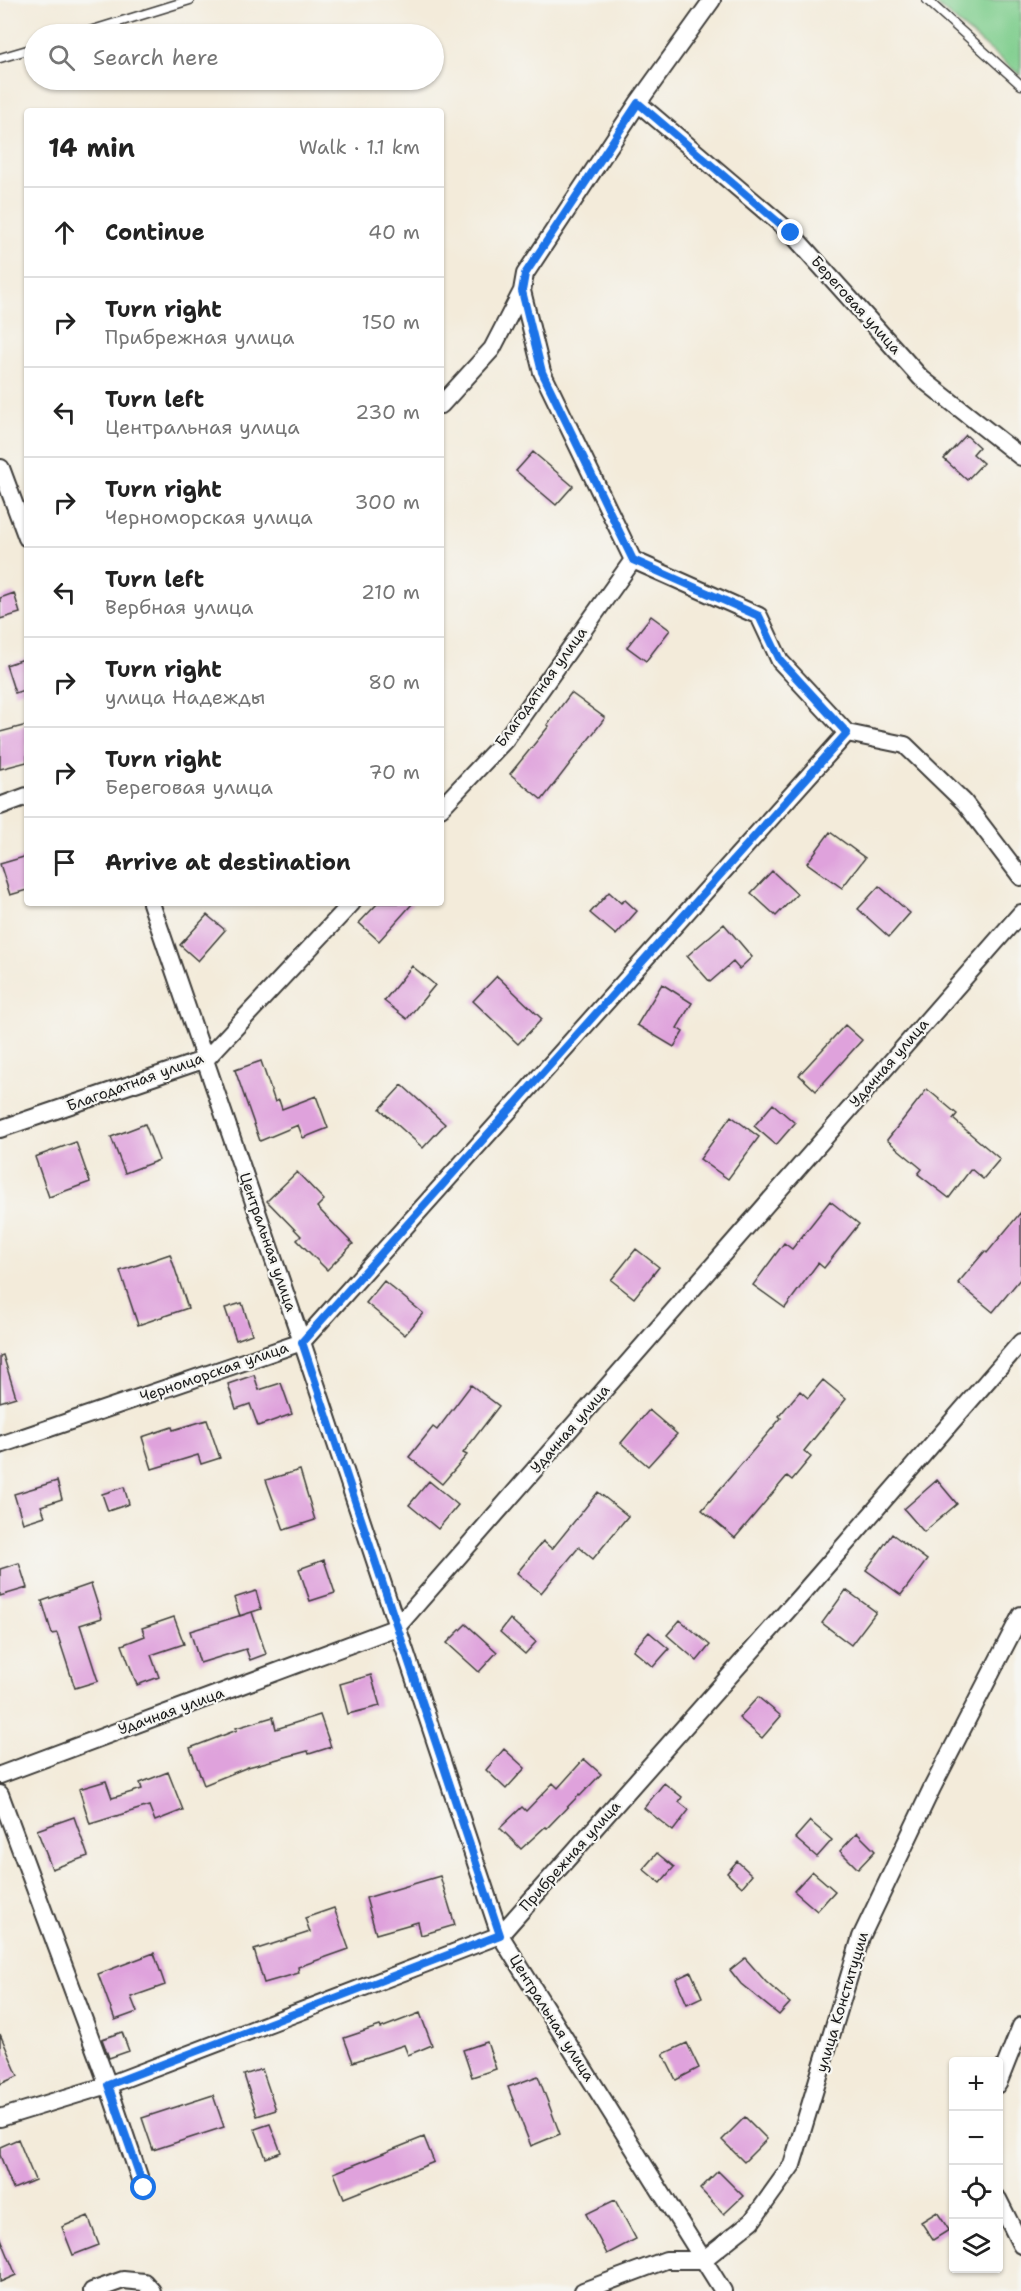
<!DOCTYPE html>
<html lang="en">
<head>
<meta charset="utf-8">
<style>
	body { margin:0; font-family:"Shantell Sans",sans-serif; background:#f6f6f6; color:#222 }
	.controls { position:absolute; right:18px; bottom:18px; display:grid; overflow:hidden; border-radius:6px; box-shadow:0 2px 4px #0004 }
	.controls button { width:54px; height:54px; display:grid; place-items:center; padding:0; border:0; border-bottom:2px solid #e0e0e0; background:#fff; color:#222; font:30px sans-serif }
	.stop { position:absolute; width:18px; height:18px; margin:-14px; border:4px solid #1a73e8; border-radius:50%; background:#fff }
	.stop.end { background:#1a73e8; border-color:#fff; box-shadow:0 2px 6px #0008 }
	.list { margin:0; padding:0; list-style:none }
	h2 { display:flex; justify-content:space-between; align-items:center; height:78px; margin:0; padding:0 24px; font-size:26px }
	h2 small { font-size:20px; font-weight:400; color:#767676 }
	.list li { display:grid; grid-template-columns:39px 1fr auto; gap:18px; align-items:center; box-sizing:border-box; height:90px; padding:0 24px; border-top:2px solid #e0e0e0 }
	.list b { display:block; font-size:22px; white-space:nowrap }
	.list p { margin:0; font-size:20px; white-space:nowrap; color:#767676 }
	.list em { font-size:20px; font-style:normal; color:#767676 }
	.icon { flex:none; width:33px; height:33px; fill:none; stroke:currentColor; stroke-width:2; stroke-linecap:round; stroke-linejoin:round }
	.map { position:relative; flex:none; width:1021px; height:2291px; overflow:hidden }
	.search { position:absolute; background:#fff; box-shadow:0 2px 4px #0004; left:24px; top:24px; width:420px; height:66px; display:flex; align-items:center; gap:15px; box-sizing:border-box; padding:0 21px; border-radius:33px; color:#767676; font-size:22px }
	.panel { position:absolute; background:#fff; box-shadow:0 2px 4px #0004; left:24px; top:108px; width:420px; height:798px; border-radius:6px }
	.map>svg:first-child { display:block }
	.green { fill:#80ce8e; stroke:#4e7555; stroke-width:1.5 }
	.building { fill:#dfa2dc }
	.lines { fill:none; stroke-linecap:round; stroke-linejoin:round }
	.service-casing { stroke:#3c3b38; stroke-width:11 }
	.minor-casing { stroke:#3c3b38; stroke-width:20 }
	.service { stroke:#fff; stroke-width:8 }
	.minor { stroke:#fff; stroke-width:16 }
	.route { stroke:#1a73e8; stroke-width:8 }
	.labels { text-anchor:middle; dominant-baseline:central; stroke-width:4.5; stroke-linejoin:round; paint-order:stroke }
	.street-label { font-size:15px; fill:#1c1c1c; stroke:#f6f6f2 }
</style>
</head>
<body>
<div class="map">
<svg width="1021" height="2291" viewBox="0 0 1021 2291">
	<rect width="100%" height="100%" fill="#f6f6f2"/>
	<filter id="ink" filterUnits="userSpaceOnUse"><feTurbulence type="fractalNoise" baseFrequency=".0167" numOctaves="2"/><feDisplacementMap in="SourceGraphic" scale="12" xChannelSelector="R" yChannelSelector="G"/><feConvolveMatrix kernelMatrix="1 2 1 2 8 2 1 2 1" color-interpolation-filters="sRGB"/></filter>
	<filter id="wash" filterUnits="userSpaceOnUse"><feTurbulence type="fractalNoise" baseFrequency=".008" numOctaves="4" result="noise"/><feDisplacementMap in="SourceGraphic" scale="24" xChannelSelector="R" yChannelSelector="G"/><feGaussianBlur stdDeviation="1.35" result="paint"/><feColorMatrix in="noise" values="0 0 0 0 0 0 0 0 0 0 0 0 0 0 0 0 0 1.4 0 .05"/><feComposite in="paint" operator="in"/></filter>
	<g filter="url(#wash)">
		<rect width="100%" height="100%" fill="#f3ebda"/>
		<path class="green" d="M931 0H1021V76Z"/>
		<g id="blocks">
			<path class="building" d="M966 435 979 447 973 454 983 463 967 480 944 459Z
				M533 452 573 486 556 505 516 471Z
				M14 593 20 613 0 619V598Z
				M651 616 670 630 646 661 627 647Z
				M27 658V689L15 693 6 665Z
				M571 693 605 718 542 800 510 774 549 726 547 725Z
				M27 725V762L0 769V732Z
				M830 832 865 858 842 888 807 863Z
				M27 856V890L10 895 0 864Z
				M772 871 797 894 776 916 751 893Z
				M879 886 910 913 889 937 858 909Z
				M609 892 621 903 625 900 637 911 616 935 590 913Z
				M378 903H413L379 941 359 923Z
				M207 915 225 930 198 961 180 945Z
				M724 924 752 957 739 969 733 962 710 982 687 956Z
				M412 966 435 985 407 1019 384 1001Z
				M497 976 542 1019 518 1044 473 1001Z
				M662 984 692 1003 677 1028 683 1032 674 1047 637 1025Z
				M845 1025 862 1040 816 1091 799 1075Z
				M261 1061 275 1102 279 1100 282 1109 316 1096 328 1128 303 1138 298 1125 260 1141 235 1070Z
				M402 1085 445 1124 423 1148 380 1109Z
				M927 1089 957 1114 953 1119 1000 1159 983 1179 971 1169 949 1198 918 1174 922 1169 887 1140Z
				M773 1104 795 1123 776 1145 754 1126Z
				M731 1116 759 1137 728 1179 700 1159Z
				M145 1124 159 1160 125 1173 111 1137Z
				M76 1142 90 1182 49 1197 35 1157Z
				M297 1172 324 1200 317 1207 353 1244 327 1270 297 1240 301 1236 267 1201Z
				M830 1201 859 1224 824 1268 818 1263 785 1308 753 1285 784 1243 792 1249Z
				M1021 1212V1278L993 1312 958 1283 985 1251 987 1253Z
				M636 1249 659 1267 634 1298 611 1280Z
				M170 1254 188 1308 138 1325 120 1271Z
				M384 1281 423 1313 405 1335 366 1303Z
				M242 1303 252 1334 236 1340 225 1308Z
				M3 1355 16 1397 0 1402V1356Z
				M254 1375 259 1390 281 1383 292 1414 258 1426 250 1404 236 1409 228 1384Z
				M823 1380 846 1399 804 1451 811 1457 792 1480 787 1476 735 1538 702 1510 781 1418 779 1416 800 1391 808 1398Z
				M471 1385 499 1406 463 1453 467 1455 442 1484 409 1457 433 1427 437 1430Z
				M649 1410 677 1434 648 1466 621 1443Z
				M207 1420 220 1458 201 1464 198 1455 152 1469 142 1437 172 1427 173 1430Z
				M300 1470 315 1520 284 1530 266 1480Z
				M937 1480 957 1504 924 1532 904 1509Z
				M57 1481 62 1499 41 1506 45 1516 23 1523 14 1494Z
				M429 1481 458 1505 438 1529 409 1505Z
				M124 1487 129 1504 108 1511 102 1494Z
				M598 1492 628 1516 593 1559 579 1547 541 1593 517 1573 543 1541 552 1549Z
				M892 1534 927 1560 901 1595 866 1570Z
				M324 1560 335 1593 310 1601 299 1569Z
				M19 1563 27 1588 0 1596V1569Z
				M91 1584 102 1618 80 1625 98 1681 75 1688 57 1633 52 1634 42 1601Z
				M846 1590 876 1612 851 1645 822 1623Z
				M256 1591 261 1609 240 1616 234 1598Z
				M252 1612 266 1654 250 1660 246 1649 200 1663 190 1631Z
				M174 1617 184 1644 151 1655 159 1677 137 1685 122 1645 145 1636 142 1628Z
				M510 1619 536 1642 525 1654 500 1632Z
				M680 1620 710 1645 697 1661 667 1635Z
				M466 1624 497 1652 479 1672 447 1643Z
				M649 1632 669 1649 653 1667 633 1650Z
				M371 1675 380 1706 348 1714 340 1684Z
				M758 1697 781 1716 762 1738 739 1718Z
				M320 1715 331 1747 309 1754 308 1751 248 1767 204 1785 190 1748 237 1730 236 1728 273 1717 276 1729Z
				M504 1749 525 1768 506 1789 486 1770Z
				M584 1759 601 1774 580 1796 579 1795 547 1828 545 1827 521 1849 500 1828 522 1807 526 1811 553 1783 558 1788Z
				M168 1772 183 1810 155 1821 149 1806 90 1824 79 1789 106 1781 112 1798 142 1789 140 1783Z
				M664 1783 682 1797 679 1802 689 1810 673 1831 644 1808Z
				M74 1817 88 1856 52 1869 37 1830Z
				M810 1821 832 1840 817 1857 795 1838Z
				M857 1833 875 1851 858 1869 840 1851Z
				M657 1853 674 1867 660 1883 643 1869Z
				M737 1861 752 1875 742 1887 727 1873Z
				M812 1871 835 1891 817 1911 794 1891Z
				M440 1876 455 1925 421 1935 418 1922 376 1934 366 1898Z
				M334 1908 349 1949 298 1967 299 1973 264 1983 254 1950 310 1932 305 1918Z
				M154 1953 165 1985 131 1997 137 2012 115 2020 98 1974Z
				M745 1958 766 1982 790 2003 779 2015 741 1984 730 1970Z
				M691 1972 702 1997 687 2004 676 1979Z
				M420 2013 432 2045 408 2055 404 2045 353 2062 344 2038 380 2026 381 2028Z
				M122 2032 129 2051 109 2058 102 2039Z
				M0 2034 18 2076 0 2084Z
				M487 2042 496 2069 472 2077 463 2050Z
				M687 2043 699 2068 676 2080 663 2054Z
				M262 2069 276 2110 257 2116 244 2075Z
				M538 2076 560 2134 531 2146 508 2087Z
				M213 2095 224 2127 153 2150 142 2118Z
				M745 2117 767 2139 744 2162 722 2140Z
				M270 2124 281 2152 266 2158 255 2129Z
				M424 2137 434 2162 344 2198 334 2173Z
				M18 2139 35 2180 13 2189 0 2155V2147Z
				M718 2171 743 2196 724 2214 700 2189Z
				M615 2200 636 2239 607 2254 586 2214Z
				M937 2212 949 2230 933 2240 921 2222Z
				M88 2216 99 2245 73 2255 62 2227Z
				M0 2236 16 2275 0 2282Z"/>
		</g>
	</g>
	<g filter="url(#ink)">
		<use href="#blocks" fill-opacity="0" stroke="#3c3b38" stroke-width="1.5"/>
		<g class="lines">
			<defs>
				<path id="service" d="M927 0 1021 85
					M80 34 190 0
					M0 58 34 48"/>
				<path id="minor" d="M638 103 791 233 921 378 1021 457
					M522 291 542 372 633 560 759 616 780 661 847 733 905 745 964 802 1021 877
					M441 405 492 349 522 291 525 274 638 103 712 0
					M1 468 27 538
					M0 806 27 796
					M441 808 505 740 633 560
					M151 903 302 1342 500 1935 723 2291
					M0 1129 206 1059 352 903
					M0 1445 302 1342 847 733
					M0 1775 397 1627 1021 913
					M0 1794 108 2085 143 2188
					M998 2084 1021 2026
					M0 2118 108 2085 500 1935 803 1593 1021 1342
					M998 2199 1021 2245
					M92 2291 123 2280 144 2282 152 2291
					M583 2291 666 2260H703L752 2221 792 2165 861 1937 932 1788 1021 1615"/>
			</defs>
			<use href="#service" class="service-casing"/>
			<use href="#minor" class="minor-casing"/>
			<use href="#service" class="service"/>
			<use href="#minor" class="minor"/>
		</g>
	</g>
	<g class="lines" filter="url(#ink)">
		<path class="route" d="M144 2188 108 2085 500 1935 302 1342 847 733 780 660 759 616 633 560 542 372 522 291 525 274 638 103 791 233"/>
	</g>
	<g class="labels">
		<g class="street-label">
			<text transform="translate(856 305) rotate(48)">Береговая улица</text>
			<text transform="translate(541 687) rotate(-54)">Благодатная улица</text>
			<text transform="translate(889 1063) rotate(-49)">Удачная улица</text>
			<text transform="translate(135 1082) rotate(-20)">Благодатная улица</text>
			<text transform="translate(268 1242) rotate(71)">Центральная улица</text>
			<text transform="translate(214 1372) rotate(-19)">Черноморская улица</text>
			<text transform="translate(570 1429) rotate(-49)">Удачная улица</text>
			<text transform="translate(171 1711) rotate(-20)">Удачная улица</text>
			<text transform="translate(570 1856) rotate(-48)">Прибрежная улица</text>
			<text transform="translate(842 2002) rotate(-73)">улица Конституции</text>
			<text transform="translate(552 2018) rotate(58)">Центральная улица</text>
		</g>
	</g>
</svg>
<div class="controls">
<button>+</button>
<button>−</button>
<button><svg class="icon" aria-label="locate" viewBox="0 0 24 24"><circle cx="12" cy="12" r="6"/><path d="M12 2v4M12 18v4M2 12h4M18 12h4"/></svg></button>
<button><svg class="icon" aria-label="layers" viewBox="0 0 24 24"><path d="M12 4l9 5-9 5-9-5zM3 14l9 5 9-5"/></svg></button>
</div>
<div class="stop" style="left:144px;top:2188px"></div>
<div class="stop end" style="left:791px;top:233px"></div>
<div class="search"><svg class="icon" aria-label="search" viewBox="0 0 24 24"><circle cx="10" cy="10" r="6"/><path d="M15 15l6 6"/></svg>Search here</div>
<section class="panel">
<h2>14 min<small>Walk · 1.1 km</small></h2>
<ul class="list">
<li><svg class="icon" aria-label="ahead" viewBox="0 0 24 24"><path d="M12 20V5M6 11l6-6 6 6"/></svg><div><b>Continue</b></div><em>40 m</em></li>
<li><svg class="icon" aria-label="right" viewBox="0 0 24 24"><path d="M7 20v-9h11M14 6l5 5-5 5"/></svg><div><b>Turn right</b><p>Прибрежная улица</p></div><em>150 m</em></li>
<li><svg class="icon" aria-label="left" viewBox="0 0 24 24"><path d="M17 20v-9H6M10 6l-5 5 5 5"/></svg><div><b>Turn left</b><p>Центральная улица</p></div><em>230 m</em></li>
<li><svg class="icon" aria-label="right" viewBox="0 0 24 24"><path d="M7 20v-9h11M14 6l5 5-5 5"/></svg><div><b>Turn right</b><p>Черноморская улица</p></div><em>300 m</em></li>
<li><svg class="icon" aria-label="left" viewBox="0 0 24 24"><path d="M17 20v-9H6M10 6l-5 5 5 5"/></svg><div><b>Turn left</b><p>Вербная улица</p></div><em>210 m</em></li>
<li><svg class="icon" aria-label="right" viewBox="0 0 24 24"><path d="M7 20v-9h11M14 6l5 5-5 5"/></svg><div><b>Turn right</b><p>улица Надежды</p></div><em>80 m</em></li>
<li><svg class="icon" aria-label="right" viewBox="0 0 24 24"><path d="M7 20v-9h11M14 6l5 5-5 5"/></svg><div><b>Turn right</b><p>Береговая улица</p></div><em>70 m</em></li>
<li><svg class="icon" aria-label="arrive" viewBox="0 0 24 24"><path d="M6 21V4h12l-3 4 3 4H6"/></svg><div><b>Arrive at destination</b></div></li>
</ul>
</section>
</div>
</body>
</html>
